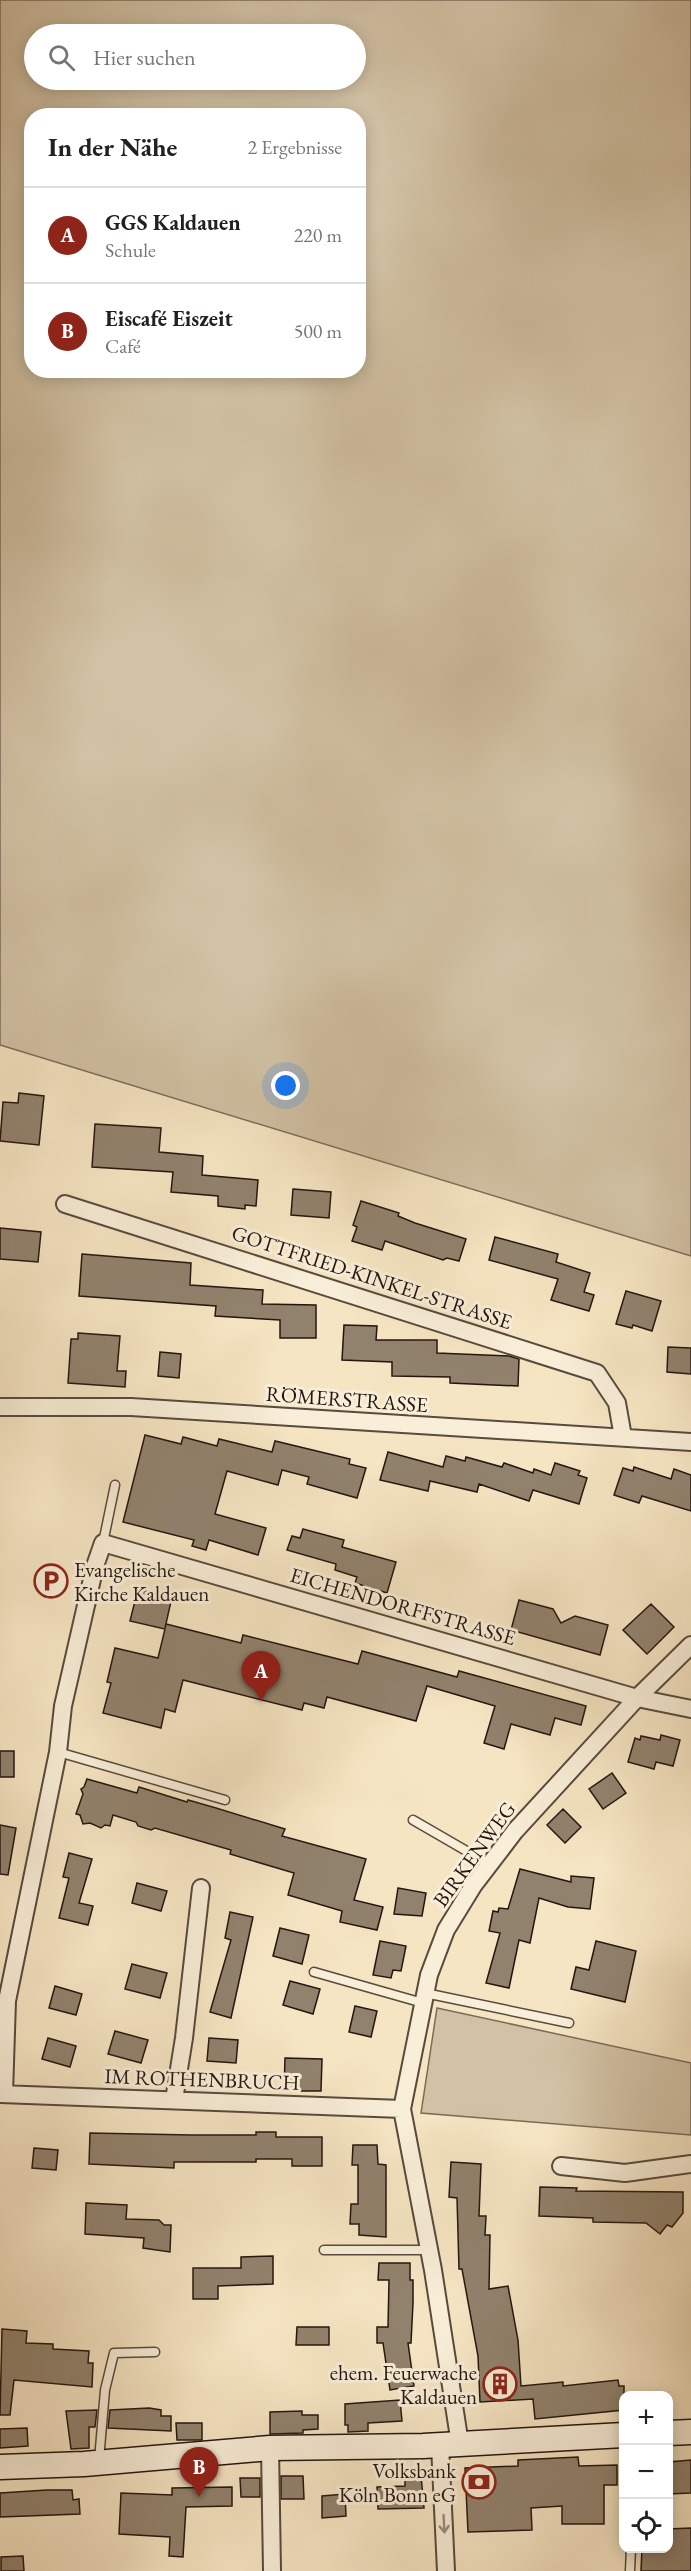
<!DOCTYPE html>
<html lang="de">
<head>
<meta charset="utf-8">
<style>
	body { margin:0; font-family:"EB Garamond",serif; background:#f2f2f2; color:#202124 }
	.controls { position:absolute; right:18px; bottom:18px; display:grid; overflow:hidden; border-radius:12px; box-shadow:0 3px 15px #0003 }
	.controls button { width:54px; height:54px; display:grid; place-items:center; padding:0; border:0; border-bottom:2px solid #e0e0e0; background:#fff; color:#202124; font:30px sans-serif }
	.you { position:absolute; left:286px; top:1086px; width:21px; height:21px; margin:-15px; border:4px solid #fff; border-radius:50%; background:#1a73e8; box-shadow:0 0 0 9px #1a73e833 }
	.badge { display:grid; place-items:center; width:39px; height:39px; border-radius:50%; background:#8f2418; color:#fff; font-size:20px; font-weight:700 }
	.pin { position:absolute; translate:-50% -50px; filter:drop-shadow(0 2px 3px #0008) }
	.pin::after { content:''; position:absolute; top:32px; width:21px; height:18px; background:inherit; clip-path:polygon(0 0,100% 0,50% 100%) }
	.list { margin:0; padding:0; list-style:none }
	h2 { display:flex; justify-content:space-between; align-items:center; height:78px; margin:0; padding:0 24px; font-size:26px }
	h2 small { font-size:20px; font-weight:400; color:#757577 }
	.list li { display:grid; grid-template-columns:39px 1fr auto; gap:18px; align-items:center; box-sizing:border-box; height:96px; padding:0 24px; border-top:2px solid #e0e0e0 }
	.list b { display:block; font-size:22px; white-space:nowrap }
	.list p { margin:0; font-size:20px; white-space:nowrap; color:#757577 }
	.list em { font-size:20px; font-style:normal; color:#757577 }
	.icon { flex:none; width:33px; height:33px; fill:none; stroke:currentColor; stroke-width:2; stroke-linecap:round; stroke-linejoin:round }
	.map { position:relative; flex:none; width:691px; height:2571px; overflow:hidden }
	.search { position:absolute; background:#fff; box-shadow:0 3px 15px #0003; left:24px; top:24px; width:342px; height:66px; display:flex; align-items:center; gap:15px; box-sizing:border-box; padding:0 21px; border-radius:33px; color:#757577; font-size:22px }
	.panel { position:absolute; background:#fff; box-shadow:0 3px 15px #0003; left:24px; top:108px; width:342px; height:270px; border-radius:24px }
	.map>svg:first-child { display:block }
	.green { fill:#d2c2a5; stroke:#7b6c5a; stroke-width:1.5; fill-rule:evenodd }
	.building { fill:#91826d; stroke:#241610; stroke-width:1.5 }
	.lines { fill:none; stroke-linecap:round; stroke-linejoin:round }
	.lane-casing { stroke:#584a3d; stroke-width:11 }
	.street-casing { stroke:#584a3d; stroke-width:20 }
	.secondary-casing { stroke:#241610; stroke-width:27 }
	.lane { stroke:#f9eed8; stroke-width:8 }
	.street { stroke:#f9eed8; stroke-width:16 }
	.secondary { stroke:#f9eed8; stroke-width:24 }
	.oneway { stroke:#998d7e }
	.labels { text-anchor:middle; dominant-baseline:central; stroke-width:6; stroke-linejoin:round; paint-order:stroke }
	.street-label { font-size:21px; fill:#241610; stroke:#f9eed8 }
	.poi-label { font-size:21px; fill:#241610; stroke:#f9eed8; text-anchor:end }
</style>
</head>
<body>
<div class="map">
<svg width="691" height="2571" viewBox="0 0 691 2571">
	<rect width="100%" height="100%" fill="#f6e5c3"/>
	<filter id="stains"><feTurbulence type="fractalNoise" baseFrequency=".00333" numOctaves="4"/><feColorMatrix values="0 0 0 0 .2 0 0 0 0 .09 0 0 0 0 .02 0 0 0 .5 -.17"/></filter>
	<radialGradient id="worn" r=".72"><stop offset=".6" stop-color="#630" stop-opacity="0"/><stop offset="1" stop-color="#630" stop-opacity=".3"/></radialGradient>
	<path class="green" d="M0 0H691V1256L0 1045ZM34 34H356V80H34ZM32 116H358V370H32Z
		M437 2008 691 2063V2135L421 2113Z"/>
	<path class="building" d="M19 1093 44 1096 39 1145 0 1141 3 1102 18 1103Z
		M95 1124 161 1128 159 1152 203 1156 202 1175 258 1180 256 1206 245 1205V1209L218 1206V1196L171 1192 173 1172 92 1167Z
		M293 1189 331 1192 329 1218 291 1215Z
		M361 1201 399 1213 398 1216 415 1223 466 1239 459 1261 447 1258 443 1260 385 1241 382 1250 352 1241 357 1227 353 1225Z
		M0 1228 41 1232 38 1262 0 1259Z
		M495 1237 558 1254 556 1262 590 1273 584 1292 594 1295 589 1311 551 1300 558 1279 489 1260Z
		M82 1254 191 1263 190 1285 263 1290 262 1304 316 1305V1338H280V1320L215 1316 216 1306 79 1296Z
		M626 1291 661 1301 652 1331 633 1325 632 1328 616 1324Z
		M344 1325 377 1326 376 1340H437V1353L509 1356 519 1359 518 1386 450 1383V1377L392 1376V1362L342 1360Z
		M78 1333 120 1336 117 1371H126L125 1387 68 1383 71 1339H78Z
		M668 1347 691 1348V1374L667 1372Z
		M160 1352 181 1354 179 1378 158 1376Z
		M145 1435 181 1444 183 1437 217 1446 219 1439 272 1452 275 1441 350 1459 349 1464 366 1468 357 1498 307 1484 309 1477 282 1470 278 1485 227 1471 215 1514 266 1528 258 1555 209 1540 206 1550 192 1546 194 1540 123 1522Z
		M388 1452 443 1467 446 1456 465 1461 466 1457 502 1467 504 1463 533 1473 534 1469 551 1475 555 1463 580 1471 578 1475 587 1478 579 1504 533 1490 529 1501 479 1484 477 1492 430 1481 428 1491 380 1480Z
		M634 1467 671 1479 674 1469 691 1475V1511L642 1496 639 1503 614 1495 623 1468 633 1471Z
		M303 1529 344 1540 342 1547 396 1562 387 1593 355 1583 357 1577 335 1570 336 1564 287 1550 292 1536 300 1538Z
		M138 1589 172 1597 165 1628 166 1624 241 1643 243 1635 358 1664 362 1651 457 1677 459 1671 586 1706 581 1725 555 1718 550 1735 511 1724 504 1749 484 1743 495 1706 427 1686 416 1721 327 1697 324 1708 304 1703 302 1710 183 1680 175 1712 165 1709 161 1728 103 1713 111 1683 107 1682 115 1648 158 1658 165 1629 130 1621Z
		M519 1600 553 1609 561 1623 575 1616 608 1625 600 1655 511 1630Z
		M651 1604 674 1627 647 1654 623 1630Z
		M661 1735 680 1740 673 1766 656 1762 654 1769 628 1762 635 1738 640 1740 641 1736 660 1740Z
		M0 1751H14V1777H0Z
		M612 1773 626 1793 603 1809 589 1789Z
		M87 1779 137 1793 139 1787 187 1802 188 1800 216 1808 285 1829 282 1836 366 1859 354 1900 383 1907 377 1930 340 1922 342 1911 288 1895 294 1873 230 1854 231 1850 155 1828 151 1830 138 1826 136 1822 113 1815 110 1826 105 1825 101 1828 90 1823 83 1824 80 1815 76 1814 83 1794 81 1789 84 1787Z
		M563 1809 581 1827 565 1843 547 1825Z
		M0 1825 16 1828 8 1875 0 1874Z
		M69 1853 92 1859 79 1903 93 1906 88 1925 59 1918 69 1878 63 1877Z
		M520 1869 571 1882V1876L594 1878 590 1909 568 1907 539 1898 530 1943 519 1940 509 1988 486 1983 500 1933 489 1931 493 1911 498 1912 499 1908 508 1909Z
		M137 1883 167 1891 161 1911 132 1903Z
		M398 1888 426 1893 422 1916 394 1914Z
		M230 1912 253 1917 231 2018 210 2012 231 1940 225 1938Z
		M280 1928 309 1935 302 1964 273 1956Z
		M380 1941 406 1946 401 1971 393 1970 391 1978 373 1975Z
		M596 1941 636 1951 625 2002 571 1989 576 1967 589 1970Z
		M132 1964 167 1973 160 1998 125 1989Z
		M290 1981 320 1989 313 2014 283 2005Z
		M55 1986 82 1994 76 2015 49 2008Z
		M355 2006 377 2011 371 2037 349 2032Z
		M115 2031 148 2040 141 2063 108 2054Z
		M48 2038 76 2046 70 2067 42 2059Z
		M209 2038 238 2040 236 2063 207 2061Z
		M285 2058 322 2059 321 2091H284Z
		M256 2132H276V2137H322V2166H292V2159H256V2162H174V2168L89 2164 90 2133 192 2135H256Z
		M353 2145H377L378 2164 386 2165V2237L359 2235V2224H350L351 2204H358V2165H352Z
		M34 2148 58 2150 56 2170 32 2168Z
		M451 2162 481 2164 479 2216H486L485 2235H490L489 2289 508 2286 518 2340 521 2386 563 2382V2386L618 2380 619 2386H624V2410L535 2419 533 2399 480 2402 478 2356 462 2269H459L457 2198 449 2197Z
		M540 2187 577 2188 576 2191 683 2192V2213L672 2227 667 2225 660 2234 646 2223 593 2222V2218L539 2216Z
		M86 2203 127 2205 126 2219 159 2220 164 2225H171L170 2252 143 2248 144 2238 85 2234Z
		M273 2256V2284L218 2286V2299H193V2268H241V2257Z
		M379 2263H410V2280H413V2303L411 2343H408L414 2386 390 2390 383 2343H377V2327H388L389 2280H378Z
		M297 2327H329V2345H296Z
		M2 2329 27 2331 26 2343 53 2344V2349L89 2351 88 2363H93L92 2387 14 2380 10 2415H0Z
		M400 2400 402 2421 368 2423V2431L348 2432V2425H345V2404Z
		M149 2408 161 2410V2416H171V2431L108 2428 110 2410Z
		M97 2410 95 2427H89V2448L71 2449 66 2411Z
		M302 2411V2415H318V2429L303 2430V2433L270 2434V2412Z
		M176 2423H202V2440H177Z
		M27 2428 28 2446 0 2448V2429Z
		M578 2457 579 2466 617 2465V2485H604V2524H562V2506L531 2508 532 2530 468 2532 465 2468 518 2466V2460Z
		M691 2460V2493L669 2494V2462Z
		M405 2475H421L424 2508 378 2509 377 2487 405 2486Z
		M281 2476H303L304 2499H281Z
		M240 2478H260V2497H241Z
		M232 2487V2506L186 2507 183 2557 169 2556 170 2537 119 2534 121 2493 172 2495V2488Z
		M47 2490H72L73 2500 79 2499 80 2514 0 2517V2493Z
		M345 2494 346 2516 322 2518V2496Z
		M691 2528V2571H641L642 2548H669V2529Z
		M23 2556 24 2571H1V2557Z"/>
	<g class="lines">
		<defs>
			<path id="lane" d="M103 1543 115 1485
				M58 1752 225 1800
				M413 1820 489 1864
				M314 1972 423 2003
				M425 1993 569 2023
				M324 2250H429
				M99 2460 105 2390 114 2353 155 2352
				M630 2571 631 2548"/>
			<path id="street" d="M65 1204 597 1373 617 1403 623 1437
				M0 1407H131L691 1442
				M0 2094 402 2109
				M4 2094 7 2001 58 1752 63 1706 95 1566 103 1543 637 1698 691 1709
				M174 2100 184 2038 201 1888
				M561 2166 625 2173 691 2164
				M460 2444 433 2270 402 2109 429 1975 446 1930 473 1886 515 1831 637 1698 691 1645
				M440 2445 446 2571
				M270 2448 272 2571"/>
			<path id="secondary" d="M668 2433 691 2432
				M0 2467 84 2464 270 2448 423 2446 624 2435"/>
		</defs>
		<use href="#lane" class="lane-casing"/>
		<use href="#street" class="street-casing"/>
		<use href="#secondary" class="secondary-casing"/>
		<use href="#lane" class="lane"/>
		<use href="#street" class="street"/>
		<use href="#secondary" class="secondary"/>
	</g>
	<defs><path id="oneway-shaft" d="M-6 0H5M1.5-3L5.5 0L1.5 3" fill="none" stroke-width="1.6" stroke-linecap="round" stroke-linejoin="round" transform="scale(1.5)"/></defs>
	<use class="oneway" href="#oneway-shaft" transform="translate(444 2524) rotate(87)"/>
	<defs>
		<symbol id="parking-ring" viewBox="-11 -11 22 22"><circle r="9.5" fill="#f9eed8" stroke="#8f2418" stroke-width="1.5"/><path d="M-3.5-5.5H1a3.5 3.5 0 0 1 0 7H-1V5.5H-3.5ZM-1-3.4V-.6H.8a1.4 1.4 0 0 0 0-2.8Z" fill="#8f2418"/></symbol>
		<symbol id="building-ring" viewBox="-11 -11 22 22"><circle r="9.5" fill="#f9eed8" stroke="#8f2418" stroke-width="1.5"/><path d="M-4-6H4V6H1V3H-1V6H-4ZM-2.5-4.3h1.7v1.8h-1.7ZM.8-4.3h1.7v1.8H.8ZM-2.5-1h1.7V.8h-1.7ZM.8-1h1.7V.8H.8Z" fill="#8f2418"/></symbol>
		<symbol id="bank-ring" viewBox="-11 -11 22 22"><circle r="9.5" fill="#f9eed8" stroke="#8f2418" stroke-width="1.5"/><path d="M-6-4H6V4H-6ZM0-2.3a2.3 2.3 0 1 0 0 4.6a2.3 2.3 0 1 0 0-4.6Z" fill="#8f2418"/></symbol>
	</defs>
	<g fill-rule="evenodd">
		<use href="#parking-ring" x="32" y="1562" width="38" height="38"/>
		<use href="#building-ring" x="481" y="2365" width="38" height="38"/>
		<use href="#bank-ring" x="460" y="2463" width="38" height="38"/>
	</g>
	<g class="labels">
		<g class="street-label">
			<text transform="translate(372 1277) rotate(18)">GOTTFRIED-KINKEL-STRASSE</text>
			<text transform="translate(347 1399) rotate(4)">RÖMERSTRASSE</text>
			<text transform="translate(403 1606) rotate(16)">EICHENDORFFSTRASSE</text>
			<text transform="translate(474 1854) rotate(-54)">BIRKENWEG</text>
			<text transform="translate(202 2079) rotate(2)">IM ROTHENBRUCH</text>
		</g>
		<g class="poi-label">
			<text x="74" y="1569" text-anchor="start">Evangelische<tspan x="74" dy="24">Kirche Kaldauen</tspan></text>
			<text x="477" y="2372">ehem. Feuerwache<tspan x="477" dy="24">Kaldauen</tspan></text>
			<text x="456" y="2470">Volksbank<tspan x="456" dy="24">Köln Bonn eG</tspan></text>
		</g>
	</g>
	<rect width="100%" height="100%" filter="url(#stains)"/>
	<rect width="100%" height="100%" fill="url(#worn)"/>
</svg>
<div class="controls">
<button>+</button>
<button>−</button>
<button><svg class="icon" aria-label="locate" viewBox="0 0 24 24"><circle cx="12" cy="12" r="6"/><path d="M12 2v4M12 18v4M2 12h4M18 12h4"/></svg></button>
</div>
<div class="you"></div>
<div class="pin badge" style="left:261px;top:1701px">A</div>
<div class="pin badge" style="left:199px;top:2497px">B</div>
<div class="search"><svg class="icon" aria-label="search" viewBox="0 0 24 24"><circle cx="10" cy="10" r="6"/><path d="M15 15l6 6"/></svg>Hier suchen</div>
<section class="panel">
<h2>In der Nähe<small>2 Ergebnisse</small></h2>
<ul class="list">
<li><span class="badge">A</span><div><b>GGS Kaldauen</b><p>Schule</p></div><em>220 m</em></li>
<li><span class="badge">B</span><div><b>Eiscafé Eiszeit</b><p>Café</p></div><em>500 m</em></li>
</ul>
</section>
</div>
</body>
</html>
